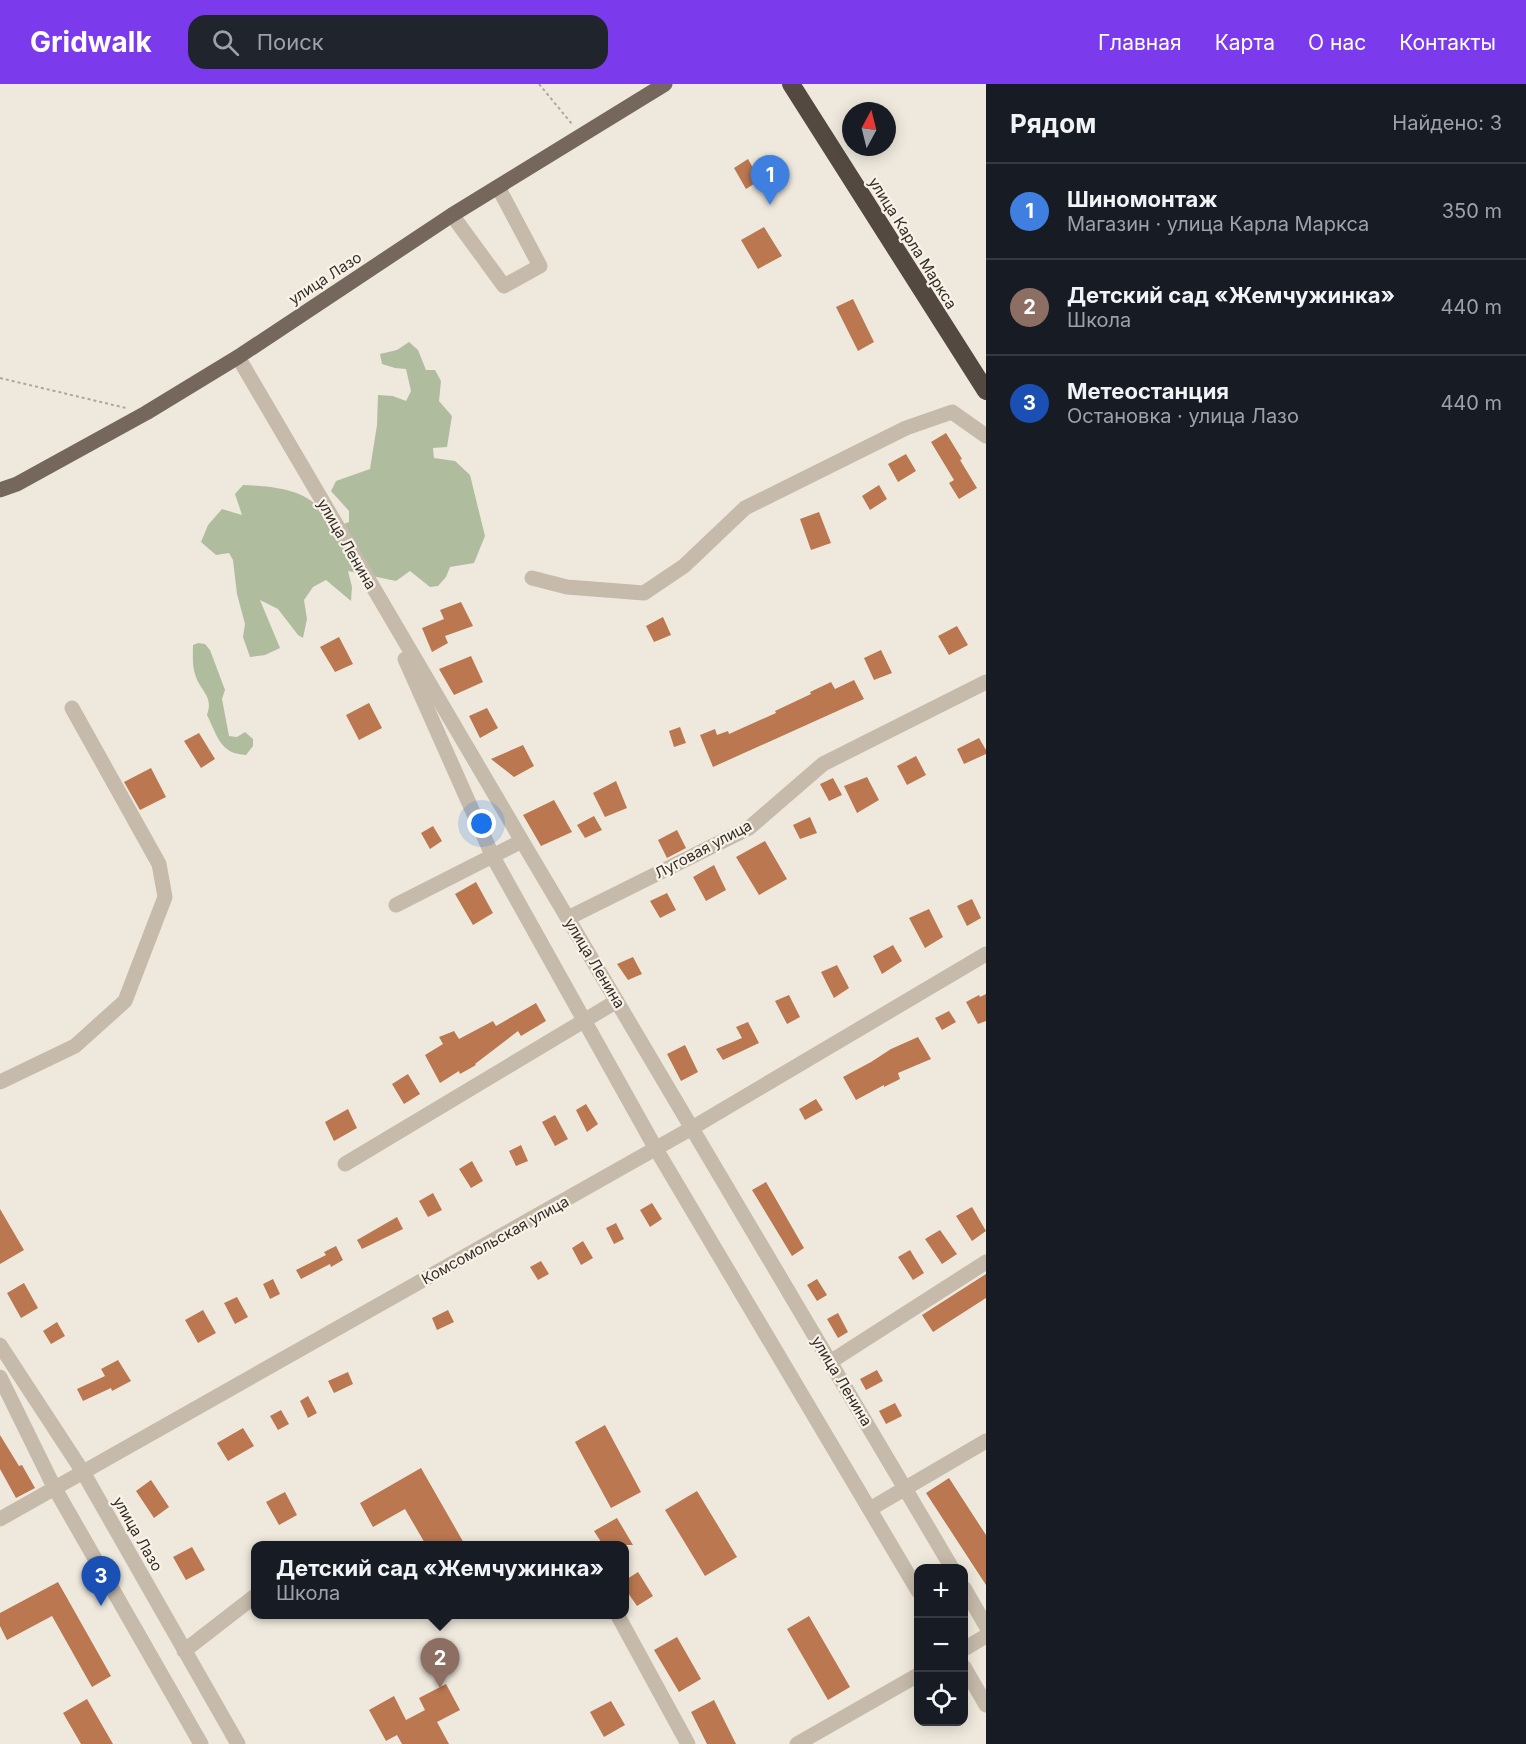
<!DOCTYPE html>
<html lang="ru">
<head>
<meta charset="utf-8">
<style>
	body { margin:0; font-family:Inter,sans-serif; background:#20242c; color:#f1f3f6 }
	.controls { position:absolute; right:18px; bottom:18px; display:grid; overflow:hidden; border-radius:12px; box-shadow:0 3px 15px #0003 }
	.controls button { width:54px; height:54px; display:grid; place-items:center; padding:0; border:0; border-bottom:2px solid #363941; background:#171b24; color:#f1f3f6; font:30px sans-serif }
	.compass { position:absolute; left:842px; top:18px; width:54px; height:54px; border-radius:50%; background:#171b24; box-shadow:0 3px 15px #0003; rotate:7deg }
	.you { position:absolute; left:482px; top:740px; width:21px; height:21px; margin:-15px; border:4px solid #fff; border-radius:50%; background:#1a73e8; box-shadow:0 0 0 9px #1a73e833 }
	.badge { display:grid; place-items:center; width:39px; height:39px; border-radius:50%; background:#7c3aed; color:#fff; font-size:20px; font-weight:700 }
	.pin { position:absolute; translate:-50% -50px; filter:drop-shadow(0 2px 3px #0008) }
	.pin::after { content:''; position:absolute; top:32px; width:21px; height:18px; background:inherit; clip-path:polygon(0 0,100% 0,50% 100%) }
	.popup { position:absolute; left:251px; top:1457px; width:378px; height:78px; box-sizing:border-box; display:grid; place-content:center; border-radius:12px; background:#171b24; filter:drop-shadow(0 2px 4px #0005); font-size:20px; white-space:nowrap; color:#9ea1a6 }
	.popup b { font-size:22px; color:#f1f3f6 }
	.popup::after { content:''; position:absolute; left:50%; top:100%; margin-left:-12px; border:12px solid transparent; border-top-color:#171b24 }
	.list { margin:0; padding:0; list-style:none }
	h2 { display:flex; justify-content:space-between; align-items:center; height:78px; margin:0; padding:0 24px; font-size:26px }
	h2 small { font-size:20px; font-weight:400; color:#9ea1a6 }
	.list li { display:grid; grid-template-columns:39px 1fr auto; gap:18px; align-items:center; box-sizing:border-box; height:96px; padding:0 24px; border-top:2px solid #363941 }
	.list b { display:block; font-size:22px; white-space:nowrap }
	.list p { margin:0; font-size:20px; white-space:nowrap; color:#9ea1a6 }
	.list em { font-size:20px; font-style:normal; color:#9ea1a6 }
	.icon { flex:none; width:33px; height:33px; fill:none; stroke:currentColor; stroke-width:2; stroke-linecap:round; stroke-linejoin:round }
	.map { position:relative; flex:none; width:986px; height:1660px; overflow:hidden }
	header { display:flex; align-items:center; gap:36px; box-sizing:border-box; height:84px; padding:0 30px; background:#7c3aed; color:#fff }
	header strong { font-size:28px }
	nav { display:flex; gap:33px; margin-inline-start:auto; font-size:21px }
	.search { width:420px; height:54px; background:#20242c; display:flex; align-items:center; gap:15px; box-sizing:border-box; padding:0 21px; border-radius:18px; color:#9ea1a6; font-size:22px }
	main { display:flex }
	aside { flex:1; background:#171b24 }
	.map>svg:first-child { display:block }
	.green { fill:#afbd9e }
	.building { fill:#ba7750 }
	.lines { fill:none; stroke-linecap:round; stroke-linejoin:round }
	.path { stroke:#b2a594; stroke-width:2; stroke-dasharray:3 3; stroke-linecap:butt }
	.minor { stroke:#c6baaa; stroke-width:15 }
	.major { stroke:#75675b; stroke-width:15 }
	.highway { stroke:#544941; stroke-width:18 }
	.labels { text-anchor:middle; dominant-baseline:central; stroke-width:4.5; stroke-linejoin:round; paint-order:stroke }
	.street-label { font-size:15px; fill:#342e29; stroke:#f8f2e8 }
</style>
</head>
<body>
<header>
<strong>Gridwalk</strong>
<div class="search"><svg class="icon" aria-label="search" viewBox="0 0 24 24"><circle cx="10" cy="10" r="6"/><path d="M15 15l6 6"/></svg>Поиск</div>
<nav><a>Главная</a><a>Карта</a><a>О нас</a><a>Контакты</a></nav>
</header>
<main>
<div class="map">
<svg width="986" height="1660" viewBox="0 0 986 1660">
	<rect width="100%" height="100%" fill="#efe9dd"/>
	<path class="green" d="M409 258 418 266 426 286H435L441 297 439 317 452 332 447 363 433 364 434 374 455 377 470 391 485 452 474 479 450 483 446 493 438 502 430 503 410 487 396 497 348 487 352 503 351 517 326 496 313 503 304 516 307 535 303 554 298 551 278 525 260 516 280 564 265 571 250 573 243 553 245 540 237 510 233 476 229 469 216 471 201 458 208 441 222 425 242 431 235 410 243 401C266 402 299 404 316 421 322 428 326 438 331 445L349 438V427L331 407 336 397 370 385 377 341 378 311 393 312 406 317 411 307 406 285 395 284 382 280 380 270 397 266Z
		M198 559 205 560 210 566 225 606 222 615 229 652 237 653 245 648 253 655V662L246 671C220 670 217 651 207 631 214 611 200 608 195 590 192 581 193 570 193 561Z"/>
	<path class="building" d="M748 75 760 96 746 105 734 84Z
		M764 143 782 172 758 185 741 156Z
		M853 215 874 258 858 267 836 223Z
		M946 349 962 375 960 376 977 404 959 415 949 399 954 396 931 358Z
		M906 370 916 387 898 398 888 380Z
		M879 401 887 415 870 426 862 412Z
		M819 428 831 459 811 466 800 435Z
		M461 518 473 542 445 552 448 559 432 568 422 544 444 535 440 526Z
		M663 533 671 551 654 558 646 542Z
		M957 542 968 561 949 571 938 552Z
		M339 553 353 580 335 588 320 563Z
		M881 566 892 589 874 596 864 574Z
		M471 572 483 598 454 611 439 585Z
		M854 596 864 615 713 683 700 651 715 645 717 651 728 647 729 650 776 629 775 627 811 610 810 608 831 598 835 605Z
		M369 619 382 644 359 656 346 631Z
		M487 624 498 644 480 654 469 632Z
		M680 643 686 659 674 663 669 647Z
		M199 649 215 675 201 684 184 657Z
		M979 654 986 666V670L964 680 957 665Z
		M523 661 534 682 514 693 491 675Z
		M916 672 926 691 907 701 897 682Z
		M151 684 166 713 140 726 124 698Z
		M867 693 879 716 857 729 844 702Z
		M833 694 842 711 829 717 820 700Z
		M616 697 627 724 605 733 593 709Z
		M554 716 572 748 541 762 523 731Z
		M594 732 602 746 585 754 577 741Z
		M810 733 817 749 800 755 793 741Z
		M433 742 442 757 430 765 421 749Z
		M677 746 686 764 667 774 658 756Z
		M765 757 787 795 759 811 736 773Z
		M714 781 726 806 706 817 693 793Z
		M476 798 493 829 473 841 455 810Z
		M667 809 676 826 660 834 650 817Z
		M972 815 981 834 967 842 957 822Z
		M929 825 943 853 925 864 909 834Z
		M893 861 902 877 882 890 873 872Z
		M633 873 642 890 628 896 617 880Z
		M837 881 849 904 834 914 821 888Z
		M986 910V937L978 940 966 918 979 911 980 913Z
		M789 911 800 933 787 940 775 917Z
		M536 919 546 937 521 952 518 947 475 980 476 981 460 990 459 987 440 999 425 971 443 960 439 953 454 947 459 955 493 937 496 942Z
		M949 927 956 938 942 946 935 934Z
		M748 938 759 959 723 976 716 965 742 954 736 943Z
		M918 953 931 975 898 989 900 995 884 1003V1001L856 1016 843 993 871 978 891 965Z
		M685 961 698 988 681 997 667 970Z
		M408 990 420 1010 404 1020 392 1000Z
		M816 1015 823 1026 805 1036 799 1025Z
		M586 1020 598 1040 587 1048 576 1026Z
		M348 1025 357 1044 334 1057 325 1038Z
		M555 1031 568 1055 555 1062 542 1038Z
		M521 1061 528 1077 516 1082 509 1067Z
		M472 1077 483 1097 471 1104 459 1085Z
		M766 1098 804 1164 792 1172 752 1106Z
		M433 1109 442 1126 428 1133 419 1117Z
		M652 1119 662 1135 650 1143 640 1126Z
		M972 1123 986 1147 972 1157 956 1132Z
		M0 1125 24 1166 0 1180Z
		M397 1133 403 1145 362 1165 357 1156Z
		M616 1139 624 1155 614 1160 606 1144Z
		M940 1146 957 1170 942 1180 925 1155Z
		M583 1157 593 1174 581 1181 572 1164Z
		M336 1162 343 1176 331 1183 330 1180 301 1195 296 1186 326 1171 324 1168Z
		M910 1166 924 1189 913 1196 898 1173Z
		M541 1177 549 1190 538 1196 530 1183Z
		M986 1190V1214L933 1248 922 1231Z
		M273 1195 280 1210 270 1215 263 1200Z
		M817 1195 827 1211 817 1217 807 1201Z
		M24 1199 38 1224 21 1234 7 1209Z
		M237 1213 248 1233 235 1240 224 1219Z
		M203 1226 216 1249 198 1259 185 1236Z
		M448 1226 454 1238 437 1246 432 1234Z
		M838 1229 848 1248 838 1254 827 1235Z
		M57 1238 65 1252 51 1260 43 1247Z
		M118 1276 131 1297 112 1307 111 1304 83 1317 77 1305 105 1292 101 1285Z
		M877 1286 883 1297 866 1306 860 1295Z
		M348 1288 353 1300 334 1309 328 1297Z
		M308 1312 317 1329 308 1334 300 1317Z
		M895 1319 902 1332 886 1340 879 1327Z
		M281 1326 289 1340 278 1346 270 1332Z
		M605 1341 641 1408 611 1424 575 1358Z
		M243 1344 254 1362 228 1377 217 1359Z
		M0 1351 19 1382 22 1381 35 1404 16 1414 0 1385Z
		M421 1384 465 1461H426L405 1425 373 1443 360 1419Z
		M949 1394 986 1451V1501L926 1409Z
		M151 1396 169 1423 154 1434 136 1407Z
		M697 1407 737 1473 705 1492 665 1426Z
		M285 1408 297 1431 279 1441 266 1418Z
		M617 1434 633 1461H603L594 1447Z
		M192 1463 205 1486 186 1496 173 1473Z
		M638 1488 653 1512 637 1522 624 1503V1497Z
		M58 1498 111 1592 92 1603 52 1532 7 1556 0 1542V1529Z
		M809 1532 850 1603 828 1616 787 1545Z
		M677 1553 701 1595 679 1608 654 1566Z
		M446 1600 460 1626 437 1638 449 1660H402L397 1651 386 1657 369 1626 394 1612 406 1636 425 1626 419 1614Z
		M87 1615 113 1660H81L63 1629Z
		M714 1616 736 1660H707L691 1628Z
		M611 1617 625 1641 604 1653 590 1628Z"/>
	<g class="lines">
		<path class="path" d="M539 0 572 40
			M0 294 126 324"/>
		<path class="minor" d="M452 131 504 202 540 182 498 103
			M238 273 522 757 952 1484
			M532 494 567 503 644 509 684 482 745 424 906 344 952 328 986 352
			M405 575 493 773 656 1065 918 1507
			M396 821 522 757
			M568 834 749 744 823 680 986 598
			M0 998 75 962 125 917 165 813 159 780 72 624
			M345 1080 617 917
			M0 1261 83 1388 238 1660
			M830 1278 986 1178
			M0 1293 54 1403 201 1660
			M870 1425 986 1357
			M0 1435 692 1044 986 870
			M964 1504 986 1542
			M617 1530 688 1660
			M964 1565 986 1552
			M184 1567 255 1512
			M964 1583 986 1621
			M797 1660 918 1591"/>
		<path class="major" d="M0 406 17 400 146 329 238 273 452 131 665 0"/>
		<path class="highway" d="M791 0 986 307"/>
	</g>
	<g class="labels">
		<g class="street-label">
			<text transform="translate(913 159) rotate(58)">улица Карла Маркса</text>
			<text transform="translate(325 194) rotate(-33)">улица Лазо</text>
			<text transform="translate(347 460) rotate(60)">улица Ленина</text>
			<text transform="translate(703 765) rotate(-28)">Луговая улица</text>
			<text transform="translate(595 879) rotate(59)">улица Ленина</text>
			<text transform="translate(495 1156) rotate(-29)">Комсомольская улица</text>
			<text transform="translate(842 1297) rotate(59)">улица Ленина</text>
			<text transform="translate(138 1450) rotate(60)">улица Лазо</text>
		</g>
	</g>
</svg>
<div class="controls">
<button>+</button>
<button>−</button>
<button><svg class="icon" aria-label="locate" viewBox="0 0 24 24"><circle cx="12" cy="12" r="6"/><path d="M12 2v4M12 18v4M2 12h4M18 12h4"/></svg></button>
</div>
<svg class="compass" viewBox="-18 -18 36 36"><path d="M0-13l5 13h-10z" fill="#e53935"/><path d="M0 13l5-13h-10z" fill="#9ea1a6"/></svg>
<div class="you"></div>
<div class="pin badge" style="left:770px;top:121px;background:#3f7fe0">1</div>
<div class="pin badge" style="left:440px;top:1604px;background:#8d6e63">2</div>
<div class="popup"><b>Детский сад «Жемчужинка»</b>Школа</div>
<div class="pin badge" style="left:101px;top:1522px;background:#1a4fb4">3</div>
</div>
<aside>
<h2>Рядом<small>Найдено: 3</small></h2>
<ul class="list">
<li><span class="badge" style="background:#3f7fe0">1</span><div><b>Шиномонтаж</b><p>Магазин · улица Карла Маркса</p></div><em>350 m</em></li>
<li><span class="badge" style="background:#8d6e63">2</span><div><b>Детский сад «Жемчужинка»</b><p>Школа</p></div><em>440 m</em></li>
<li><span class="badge" style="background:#1a4fb4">3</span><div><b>Метеостанция</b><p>Остановка · улица Лазо</p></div><em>440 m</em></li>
</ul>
</aside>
</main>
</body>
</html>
